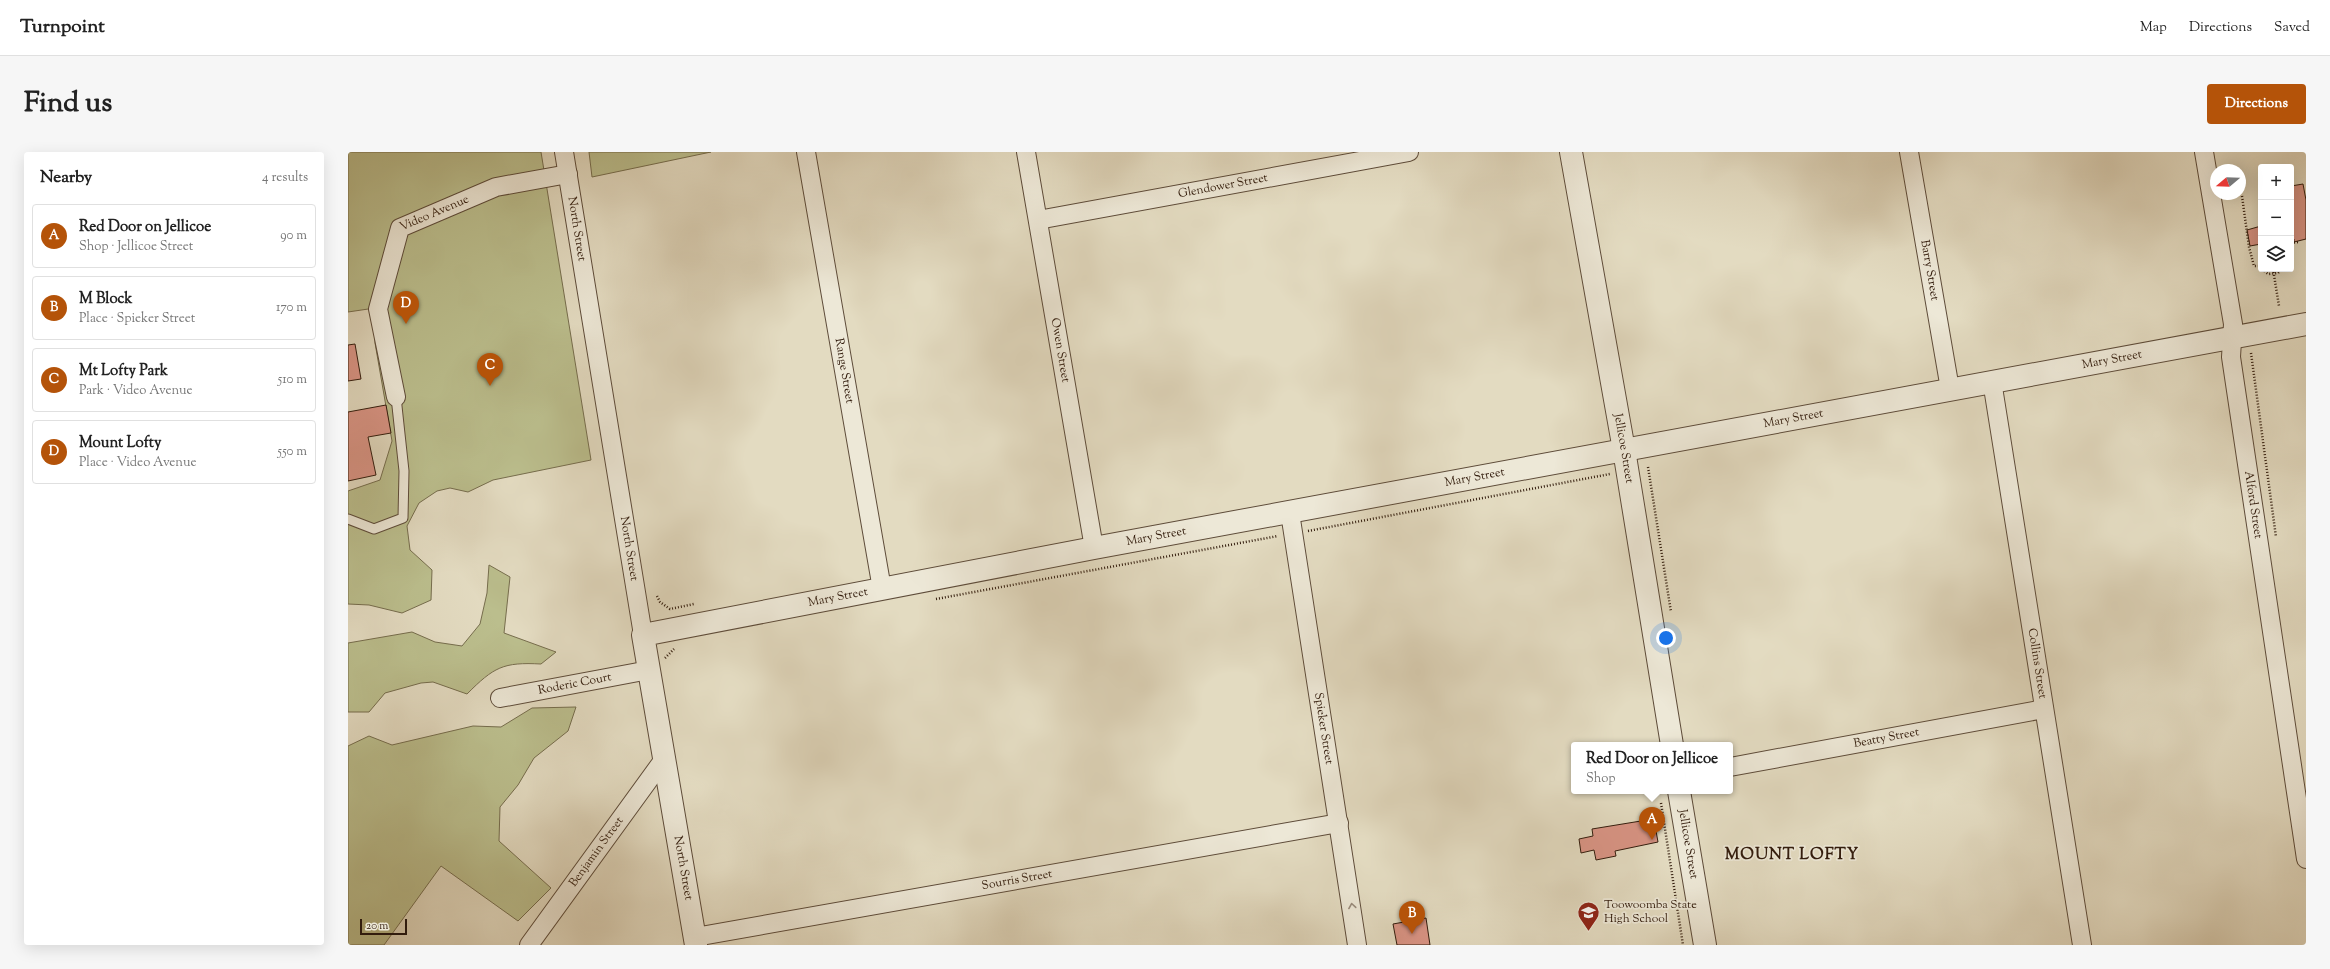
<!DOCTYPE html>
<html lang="en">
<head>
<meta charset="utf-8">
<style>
	body { margin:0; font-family:"Sorts Mill Goudy",serif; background:#f6f6f6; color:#222 }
	.controls { position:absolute; right:12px; top:12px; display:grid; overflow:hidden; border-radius:4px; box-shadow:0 4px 16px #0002 }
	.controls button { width:36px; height:36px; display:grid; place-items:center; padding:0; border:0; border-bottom:1px solid #e0e0e0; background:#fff; color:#222; font:20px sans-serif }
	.compass { position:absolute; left:1862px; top:12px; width:36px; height:36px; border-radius:50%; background:#fff; box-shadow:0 4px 16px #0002; rotate:251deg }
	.scale { position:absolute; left:12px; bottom:10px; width:47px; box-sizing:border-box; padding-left:4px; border:2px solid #321c0d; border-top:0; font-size:11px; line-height:14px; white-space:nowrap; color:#321c0d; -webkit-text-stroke:3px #ede8d7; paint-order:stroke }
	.you { position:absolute; left:1318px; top:486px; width:14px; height:14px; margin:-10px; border:3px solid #fff; border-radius:50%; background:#1a73e8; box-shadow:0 0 0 6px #1a73e833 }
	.badge { display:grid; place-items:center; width:26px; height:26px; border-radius:50%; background:#b45309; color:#fff; font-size:13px; font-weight:700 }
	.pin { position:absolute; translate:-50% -33px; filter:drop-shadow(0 1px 2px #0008) }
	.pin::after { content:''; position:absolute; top:21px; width:14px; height:12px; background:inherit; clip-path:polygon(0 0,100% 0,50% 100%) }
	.popup { position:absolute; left:1223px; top:590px; width:162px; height:52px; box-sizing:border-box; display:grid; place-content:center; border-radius:4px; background:#fff; filter:drop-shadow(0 1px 3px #0005); font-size:13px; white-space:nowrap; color:#767676 }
	.popup b { font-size:15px; color:#222 }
	.popup::after { content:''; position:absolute; left:50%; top:100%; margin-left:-8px; border:8px solid transparent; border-top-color:#fff }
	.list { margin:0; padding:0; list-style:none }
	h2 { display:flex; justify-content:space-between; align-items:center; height:52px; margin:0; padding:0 16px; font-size:17px }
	h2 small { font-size:13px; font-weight:400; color:#767676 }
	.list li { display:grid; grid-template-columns:26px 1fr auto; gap:12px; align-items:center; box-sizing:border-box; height:64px; margin:0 8px 8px; padding:0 8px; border:1px solid #e0e0e0; border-radius:4px }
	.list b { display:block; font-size:15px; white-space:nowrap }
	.list p { margin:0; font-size:13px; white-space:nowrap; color:#767676 }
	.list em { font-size:13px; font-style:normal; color:#767676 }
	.icon { flex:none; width:22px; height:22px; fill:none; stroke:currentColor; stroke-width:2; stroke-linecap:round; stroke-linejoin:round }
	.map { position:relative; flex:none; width:1958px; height:793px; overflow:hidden; border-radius:4px }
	header { display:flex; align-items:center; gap:24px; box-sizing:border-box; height:56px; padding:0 20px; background:#fff; border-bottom:1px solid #e0e0e0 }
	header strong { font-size:19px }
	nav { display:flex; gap:22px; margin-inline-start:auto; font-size:14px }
	.intro { display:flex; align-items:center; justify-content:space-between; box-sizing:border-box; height:96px; padding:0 24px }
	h1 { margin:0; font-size:28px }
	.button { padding:10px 18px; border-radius:4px; background:#b45309; color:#fff; font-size:14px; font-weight:700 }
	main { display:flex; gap:24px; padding:0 24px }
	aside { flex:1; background:#fff; border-radius:4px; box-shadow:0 4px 16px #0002 }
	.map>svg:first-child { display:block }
	.green { fill:#bbbe8d; stroke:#766d4d }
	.building { fill:#da9586; stroke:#321c0d }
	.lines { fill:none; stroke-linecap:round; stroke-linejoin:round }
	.service-casing { stroke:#5e4c3a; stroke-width:11 }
	.minor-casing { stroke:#5e4c3a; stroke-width:20 }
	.tertiary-casing { stroke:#5e4c3a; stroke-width:24 }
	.path { stroke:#321c0d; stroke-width:2.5; stroke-dasharray:1 2; stroke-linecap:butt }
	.service { stroke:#ede8d7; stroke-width:9 }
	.minor { stroke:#ede8d7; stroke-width:18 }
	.tertiary { stroke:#ede8d7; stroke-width:22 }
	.oneway { stroke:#998c7c }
	.labels { text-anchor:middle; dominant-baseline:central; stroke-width:3.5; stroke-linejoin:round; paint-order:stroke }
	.street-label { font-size:12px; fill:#321c0d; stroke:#ede8d7 }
	.poi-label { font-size:12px; fill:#321c0d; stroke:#ede8d7; text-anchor:start }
	.district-label { font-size:16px; font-weight:bold; letter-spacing:1px; fill:#321c0d; stroke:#ede8d7 }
</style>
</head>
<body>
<header>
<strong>Turnpoint</strong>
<nav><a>Map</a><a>Directions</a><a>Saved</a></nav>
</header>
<div class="intro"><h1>Find us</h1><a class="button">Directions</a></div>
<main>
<aside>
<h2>Nearby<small>4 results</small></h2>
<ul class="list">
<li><span class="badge">A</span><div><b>Red Door on Jellicoe</b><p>Shop · Jellicoe Street</p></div><em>90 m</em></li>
<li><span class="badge">B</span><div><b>M Block</b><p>Place · Spieker Street</p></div><em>170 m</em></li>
<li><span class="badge">C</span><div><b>Mt Lofty Park</b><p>Park · Video Avenue</p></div><em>510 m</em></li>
<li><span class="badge">D</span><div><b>Mount Lofty</b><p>Place · Video Avenue</p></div><em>550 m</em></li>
</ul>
</aside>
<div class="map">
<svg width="1958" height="793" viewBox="0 0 1958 793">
	<rect width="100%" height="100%" fill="#e3dbc1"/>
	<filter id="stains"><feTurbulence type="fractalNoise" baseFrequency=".005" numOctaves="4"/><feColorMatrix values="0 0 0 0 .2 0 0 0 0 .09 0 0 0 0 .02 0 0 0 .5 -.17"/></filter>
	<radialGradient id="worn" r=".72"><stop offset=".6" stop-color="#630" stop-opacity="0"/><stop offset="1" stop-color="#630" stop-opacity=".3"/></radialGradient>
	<path class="green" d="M0 0H193L243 308 145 328 120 340 102 336 89 339 71 351 59 374 62 398 84 418 83 448 54 461 21 453 0 452V339L32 328 44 289 27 191V156L0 160Z
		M241 0H363L244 25Z
		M141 413 162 425 156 481 208 500 193 512C155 510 146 515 119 542L85 530 73 531 37 541 21 560H0V491L64 480 87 490 114 494 132 472 139 441Z
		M228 555 220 579 186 606 170 633 152 655 151 689 203 736 170 769 93 714 36 793H0V594L21 584 44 593 125 574 153 575 184 556Z"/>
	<path class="building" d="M1955 32 1958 48V87L1946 90V87H1943V34Z
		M1913 74V92L1902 94 1899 78Z
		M7 192 13 227 0 229V193Z
		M38 253 43 281 20 285 28 323 0 329V260Z
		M1299 668V669L1306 668 1310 690 1267 699 1268 704 1248 708 1246 698 1233 701 1231 687 1245 684 1244 677Z
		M1078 766 1082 793H1049L1045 772Z"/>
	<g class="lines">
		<defs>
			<path id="service" d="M0 367 26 377 55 366 56 319 48 245"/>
			<g id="minor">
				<path id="s1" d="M216 0 295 483"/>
				<path id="s2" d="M458 0 534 437"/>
				<path id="s3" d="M678 0 746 396"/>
				<path id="s4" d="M1561 0 1602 237"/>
				<path id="s5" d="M1856 0 1885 172 1883 205 1958 707"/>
				<path id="s6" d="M690 68 1061 0"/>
				<path id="s7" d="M1644 229 1734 793"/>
				<path id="s8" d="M48 245 30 157 52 76 148 35 220 22"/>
				<path id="s9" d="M942 361 1009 793"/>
				<path id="s10" d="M152 546 301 518"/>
				<path id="s11" d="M1382 615 1696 557"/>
				<path id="s12" d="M347 785 991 671"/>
				<path id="s13" d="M181 793 316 607"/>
			</g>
			<g id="tertiary">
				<path id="s14" d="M1223 0 1276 298 1324 593"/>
				<path id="s15" d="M1331 639 1357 793"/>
				<path id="s16" d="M348 793 295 483 746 396 1958 172"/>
			</g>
		</defs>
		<use href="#service" class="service-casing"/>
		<use href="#minor" class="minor-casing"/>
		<use href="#tertiary" class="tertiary-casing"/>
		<path class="path" d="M1894 44 1901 95 1906 114H1913
			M1943 91 1951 90
			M1914 117 1920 122 1930 121 1934 117
			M1925 117 1931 154
			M1903 201 1928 385
			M1300 315 1323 460
			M960 379 1262 322
			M309 444 312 450 322 457 346 452
			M588 447 930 384
			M317 506 326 497
			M1313 651 1335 793"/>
		<use href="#service" class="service"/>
		<use href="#minor" class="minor"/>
		<use href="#tertiary" class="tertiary"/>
	</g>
	<defs><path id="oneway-chevron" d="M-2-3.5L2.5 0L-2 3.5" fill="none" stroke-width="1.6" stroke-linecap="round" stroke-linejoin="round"/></defs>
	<use class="oneway" href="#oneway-chevron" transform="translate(1004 754) rotate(-99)"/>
	<defs>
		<symbol id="school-pin" viewBox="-11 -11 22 30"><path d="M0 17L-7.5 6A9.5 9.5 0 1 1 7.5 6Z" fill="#8f2418" stroke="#ede8d7"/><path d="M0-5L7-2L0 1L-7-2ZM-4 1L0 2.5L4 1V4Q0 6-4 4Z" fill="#fff"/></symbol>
	</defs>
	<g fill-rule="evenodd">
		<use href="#school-pin" x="1228" y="748" width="25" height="34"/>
	</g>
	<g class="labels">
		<g class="street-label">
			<text stroke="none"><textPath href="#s6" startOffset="188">Glendower Street</textPath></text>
			<text stroke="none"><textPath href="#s8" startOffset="211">Video Avenue</textPath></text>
			<text stroke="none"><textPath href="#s1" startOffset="78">North Street</textPath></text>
			<text stroke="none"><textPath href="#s4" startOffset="120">Barry Street</textPath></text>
			<text stroke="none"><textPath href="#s3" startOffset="201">Owen Street</textPath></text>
			<text stroke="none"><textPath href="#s16" startOffset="1809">Mary Street</textPath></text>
			<text stroke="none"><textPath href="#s2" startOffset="222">Range Street</textPath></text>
			<text stroke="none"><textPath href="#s16" startOffset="1485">Mary Street</textPath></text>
			<text stroke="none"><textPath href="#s14" startOffset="301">Jellicoe Street</textPath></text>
			<text stroke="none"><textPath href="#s16" startOffset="1161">Mary Street</textPath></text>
			<text stroke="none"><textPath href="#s5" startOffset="357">Alford Street</textPath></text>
			<text stroke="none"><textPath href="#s16" startOffset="837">Mary Street</textPath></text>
			<text stroke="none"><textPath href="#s1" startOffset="402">North Street</textPath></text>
			<text stroke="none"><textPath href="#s16" startOffset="513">Mary Street</textPath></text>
			<text stroke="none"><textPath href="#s7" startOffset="286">Collins Street</textPath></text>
			<text stroke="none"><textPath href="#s10" startOffset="76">Roderic Court</textPath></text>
			<text stroke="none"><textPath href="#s9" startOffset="218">Spieker Street</textPath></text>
			<text stroke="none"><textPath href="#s11" startOffset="159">Beatty Street</textPath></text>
			<text stroke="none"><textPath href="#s15" startOffset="54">Jellicoe Street</textPath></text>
			<text stroke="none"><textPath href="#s13" startOffset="115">Benjamin Street</textPath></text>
			<text transform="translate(335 716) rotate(80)">North Street</text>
			<text stroke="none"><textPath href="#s12" startOffset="327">Sourris Street</textPath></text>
		</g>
		<g class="poi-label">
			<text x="1256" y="753">Toowoomba State<tspan x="1256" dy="14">High School</tspan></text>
		</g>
		<g class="district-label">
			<text x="1444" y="703">MOUNT LOFTY</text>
		</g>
	</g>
	<rect width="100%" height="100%" filter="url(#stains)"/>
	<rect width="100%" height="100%" fill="url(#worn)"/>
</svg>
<div class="controls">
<button>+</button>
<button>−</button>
<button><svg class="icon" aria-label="layers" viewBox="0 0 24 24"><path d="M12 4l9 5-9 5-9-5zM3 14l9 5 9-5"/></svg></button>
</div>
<svg class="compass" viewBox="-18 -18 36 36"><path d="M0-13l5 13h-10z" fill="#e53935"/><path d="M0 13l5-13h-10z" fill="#767676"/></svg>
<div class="scale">20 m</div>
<div class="you"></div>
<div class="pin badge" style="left:1304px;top:688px">A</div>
<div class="popup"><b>Red Door on Jellicoe</b>Shop</div>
<div class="pin badge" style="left:1064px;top:782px">B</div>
<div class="pin badge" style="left:142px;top:234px">C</div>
<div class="pin badge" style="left:58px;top:172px">D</div>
</div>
</main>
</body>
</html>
